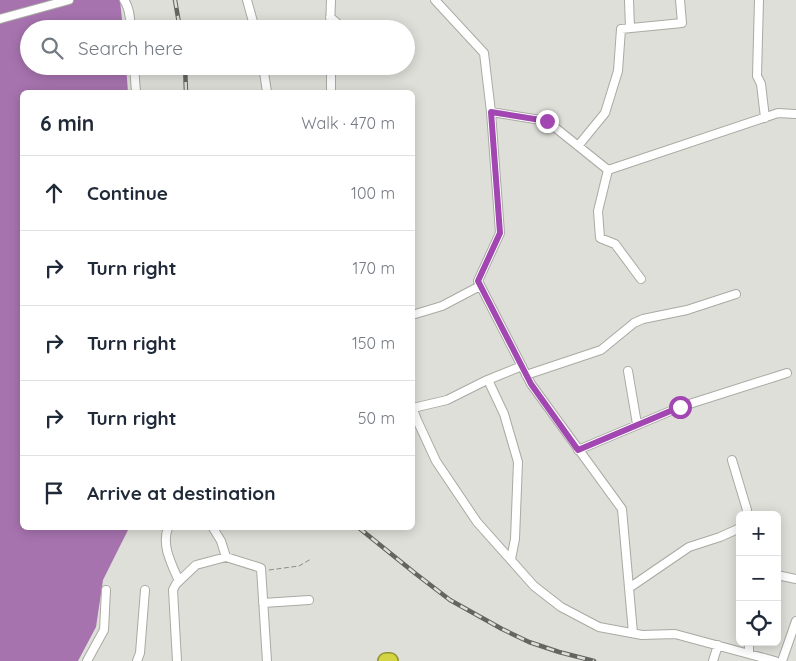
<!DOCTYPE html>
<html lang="en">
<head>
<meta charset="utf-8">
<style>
	body { margin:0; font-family:Quicksand,sans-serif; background:#f2f2f3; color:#1f2937 }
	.controls { position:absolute; right:15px; bottom:15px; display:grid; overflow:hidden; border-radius:8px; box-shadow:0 2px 12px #0003 }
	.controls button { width:45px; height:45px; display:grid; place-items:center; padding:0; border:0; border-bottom:1px solid #e0e1e3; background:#fff; color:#1f2937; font:25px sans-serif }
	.stop { position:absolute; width:15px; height:15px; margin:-11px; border:4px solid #a247b1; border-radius:50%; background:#fff }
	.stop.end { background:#a247b1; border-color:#fff; box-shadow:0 1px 5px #0008 }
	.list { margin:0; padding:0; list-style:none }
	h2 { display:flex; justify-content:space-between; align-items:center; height:65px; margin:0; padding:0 20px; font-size:21px }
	h2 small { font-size:16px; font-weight:400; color:#747a83 }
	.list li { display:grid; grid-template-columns:32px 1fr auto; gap:15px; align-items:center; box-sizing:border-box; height:75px; padding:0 20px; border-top:1px solid #e0e1e3 }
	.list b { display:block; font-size:19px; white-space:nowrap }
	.list em { font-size:16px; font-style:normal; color:#747a83 }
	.icon { flex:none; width:28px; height:28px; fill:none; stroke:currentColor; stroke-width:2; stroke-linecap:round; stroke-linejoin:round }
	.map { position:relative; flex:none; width:796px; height:661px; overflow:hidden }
	.search { position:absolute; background:#fff; box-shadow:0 2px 12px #0003; left:20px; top:20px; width:395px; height:55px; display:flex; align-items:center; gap:12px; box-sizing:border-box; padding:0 18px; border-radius:28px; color:#747a83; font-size:19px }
	.panel { position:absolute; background:#fff; box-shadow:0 2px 12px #0003; left:20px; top:90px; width:395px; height:440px; border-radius:8px }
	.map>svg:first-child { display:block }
	.water { fill:#a773af }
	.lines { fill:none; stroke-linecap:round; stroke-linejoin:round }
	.street-casing { stroke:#a9aaa3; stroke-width:10 }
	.highway-casing { stroke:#919231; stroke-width:18 }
	.path { stroke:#8d8e88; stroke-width:1; stroke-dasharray:5 2.5; stroke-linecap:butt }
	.street { stroke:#fff; stroke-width:8 }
	.highway { stroke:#d2d541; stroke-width:15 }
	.rail-casing { stroke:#646560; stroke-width:4.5 }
	.rail { stroke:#dedfd8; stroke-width:2.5; stroke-dasharray:8; stroke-linecap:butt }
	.route { stroke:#a247b1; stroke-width:6 }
</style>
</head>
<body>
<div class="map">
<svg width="796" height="661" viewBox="0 0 796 661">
	<rect width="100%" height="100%" fill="#dedfd8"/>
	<path class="water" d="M0 0H120L123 29H29V66H126L128 92H22V528H129L103 580 96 627 78 661H0Z"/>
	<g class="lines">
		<defs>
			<path id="street" d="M124 0C130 8 130 19 131 29
				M247 0 255 29
				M435 0 484 53 491 112 547 121 608 170
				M629 0 630 28
				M759 0 757 76 761 84 765 118
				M330 17 344 29
				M0 19 69 0
				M330 29 331 0
				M134 66 136 92
				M263 66 267 92
				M331 66V92
				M491 112 500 233 478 281 531 384 622 509 633 633
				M578 146 605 113 618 71 621 29 682 23 680 0
				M641 279 615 244 600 238 598 211 608 170 778 113 796 114
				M412 315 442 306 480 286
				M628 371 637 424
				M526 375 601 350 634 323 643 319 687 310 736 294
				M488 380 504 414 518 462 515 539 511 559
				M412 407 417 420 436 461 477 522 534 586 561 607 599 627 642 635 675 634 775 661
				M413 408 447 400 485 381 522 366
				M578 450 680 407 787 373
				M732 460 747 510 746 515
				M168 528C161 545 172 565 179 581
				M213 528 221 541 226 557
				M777 575 796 579
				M629 588 689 547 720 537 740 528
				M263 603 309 600
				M749 642V654
				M87 661 104 630 106 590
				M137 661 140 653 145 590
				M177 661 173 590 176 584 196 565 226 557 261 568 267 661
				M713 661 718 645
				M782 661 796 621"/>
			<path id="highway" d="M386 661H390"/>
		</defs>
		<use href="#street" class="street-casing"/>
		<use href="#highway" class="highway-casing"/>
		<path class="path" d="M269 570 299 566 311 559"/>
		<use href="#street" class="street"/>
		<use href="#highway" class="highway"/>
		<defs>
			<path id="rail" d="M175 0 180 29
				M185 66 186 92
				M359 528 416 574 450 600 502 629 529 642 559 652 594 661"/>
		</defs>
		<use href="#rail" class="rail-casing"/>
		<use href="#rail" class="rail"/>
	</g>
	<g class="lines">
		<path class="route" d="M547 121 491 112 500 233 478 281 531 384 578 450 680 407"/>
	</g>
</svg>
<div class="controls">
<button>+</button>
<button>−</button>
<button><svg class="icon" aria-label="locate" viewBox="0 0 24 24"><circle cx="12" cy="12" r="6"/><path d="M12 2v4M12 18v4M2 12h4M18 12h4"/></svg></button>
</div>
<div class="stop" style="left:680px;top:407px"></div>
<div class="stop end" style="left:547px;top:121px"></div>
<div class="search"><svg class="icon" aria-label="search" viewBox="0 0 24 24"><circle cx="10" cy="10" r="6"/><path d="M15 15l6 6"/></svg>Search here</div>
<section class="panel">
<h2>6 min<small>Walk · 470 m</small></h2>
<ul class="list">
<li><svg class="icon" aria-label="ahead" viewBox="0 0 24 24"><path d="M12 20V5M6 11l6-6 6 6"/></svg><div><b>Continue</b></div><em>100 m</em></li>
<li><svg class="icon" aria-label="right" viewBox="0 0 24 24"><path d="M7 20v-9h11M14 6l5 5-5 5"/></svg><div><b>Turn right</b></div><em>170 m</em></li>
<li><svg class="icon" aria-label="right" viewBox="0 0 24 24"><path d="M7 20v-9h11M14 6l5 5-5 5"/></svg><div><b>Turn right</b></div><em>150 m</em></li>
<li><svg class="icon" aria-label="right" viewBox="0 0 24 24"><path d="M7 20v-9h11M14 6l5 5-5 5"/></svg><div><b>Turn right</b></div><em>50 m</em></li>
<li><svg class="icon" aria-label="arrive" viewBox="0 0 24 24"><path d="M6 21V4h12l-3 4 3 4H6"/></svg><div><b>Arrive at destination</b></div></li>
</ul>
</section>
</div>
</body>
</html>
